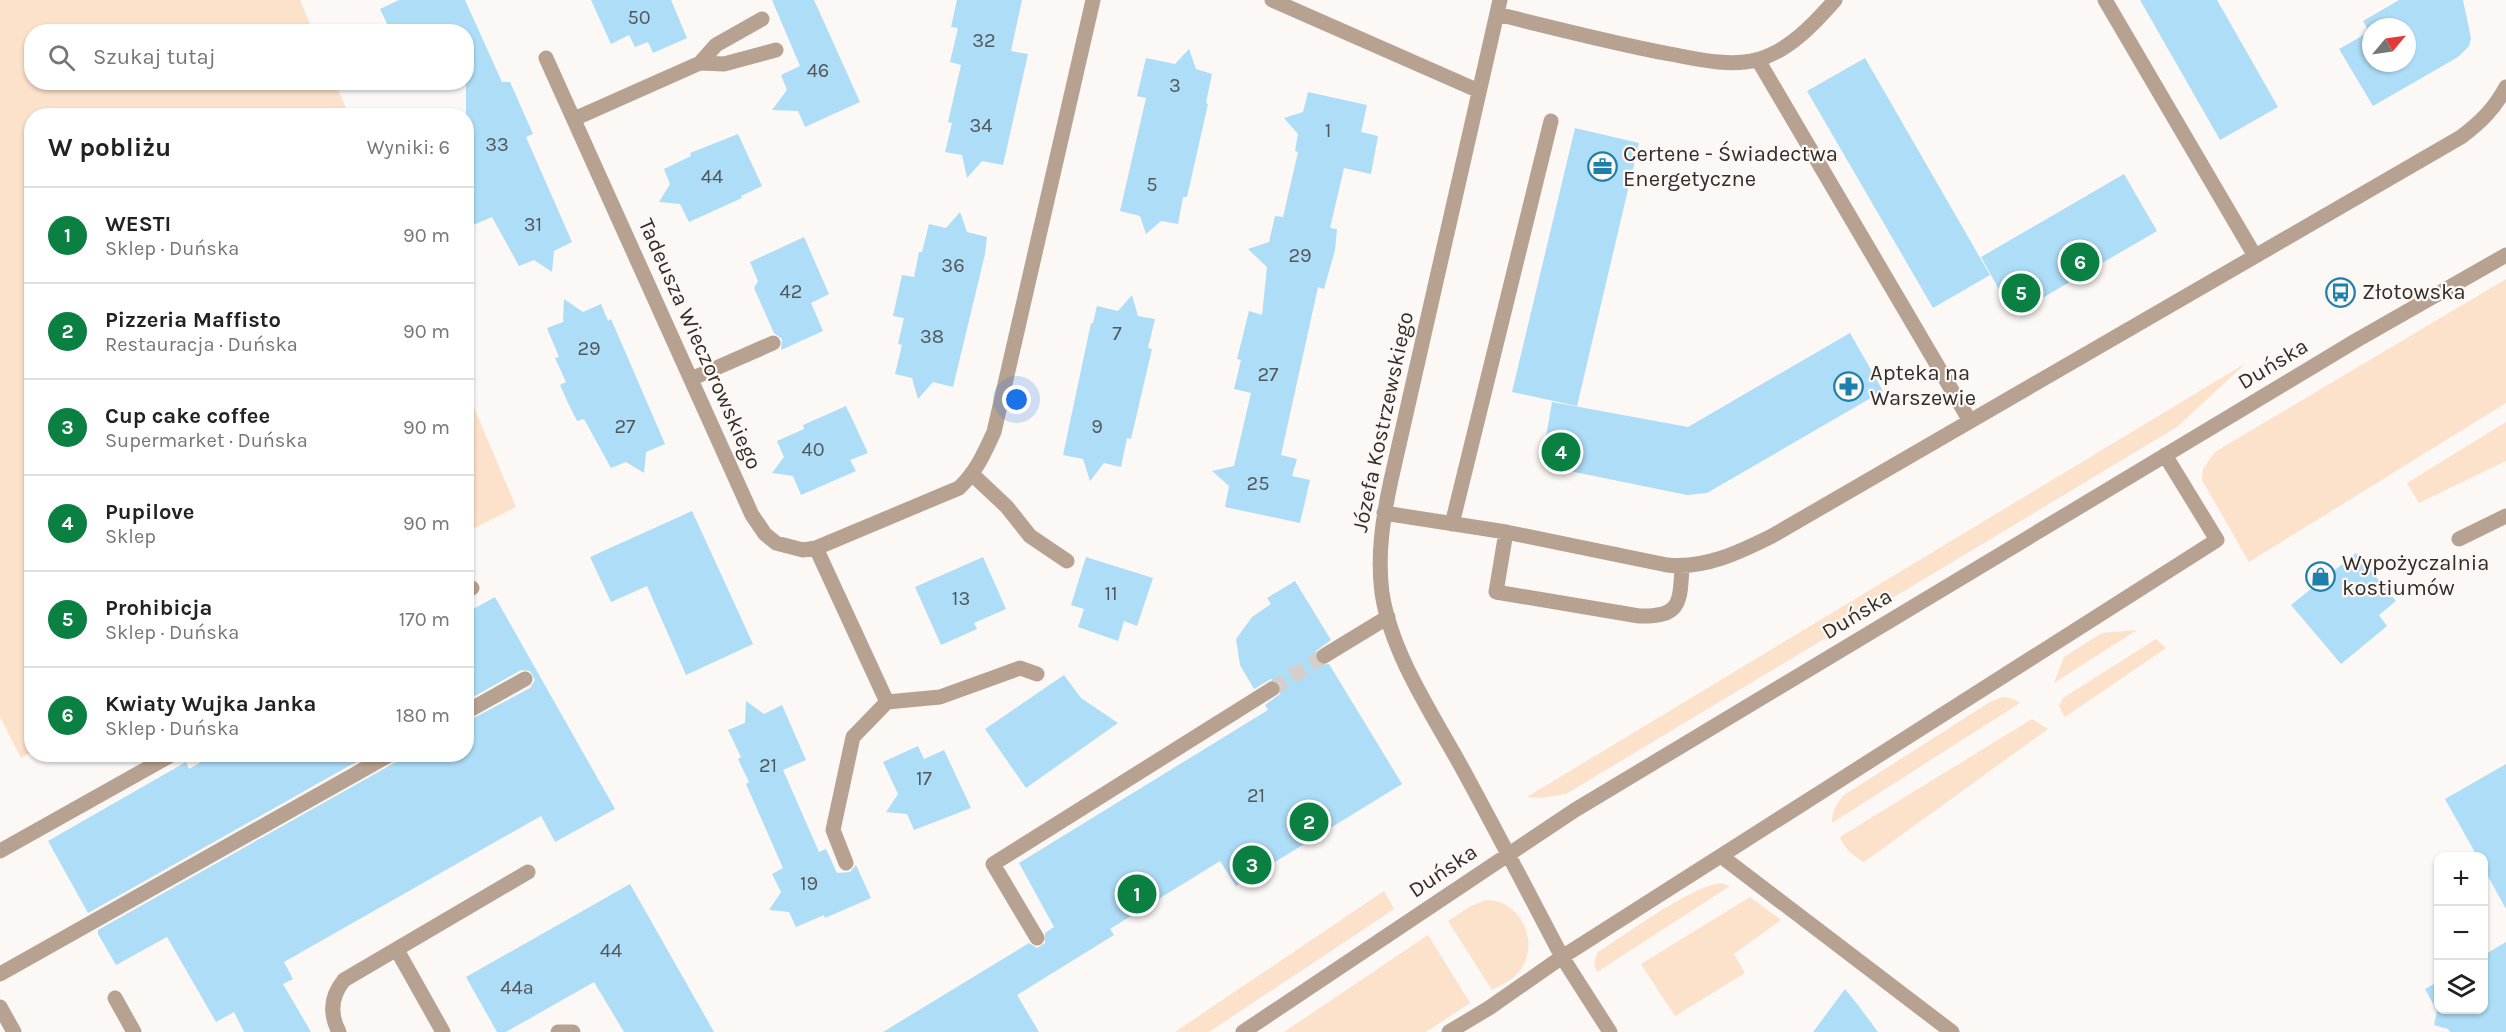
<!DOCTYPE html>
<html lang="pl">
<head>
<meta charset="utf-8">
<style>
	body { margin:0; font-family:Karla,sans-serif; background:#f2f2f2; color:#222 }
	.controls { position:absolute; right:18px; bottom:18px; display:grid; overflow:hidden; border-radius:12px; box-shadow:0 2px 4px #0004 }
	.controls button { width:54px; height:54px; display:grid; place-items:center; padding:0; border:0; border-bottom:2px solid #e0e0e0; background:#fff; color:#222; font:30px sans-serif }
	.compass { position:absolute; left:2362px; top:18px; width:54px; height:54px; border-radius:50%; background:#fff; box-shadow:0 2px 4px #0004; rotate:61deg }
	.you { position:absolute; left:1017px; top:400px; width:21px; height:21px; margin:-15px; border:4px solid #fff; border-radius:50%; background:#1a73e8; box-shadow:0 0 0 9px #1a73e833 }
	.badge { display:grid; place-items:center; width:39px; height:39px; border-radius:50%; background:#0b8043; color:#fff; font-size:20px; font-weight:700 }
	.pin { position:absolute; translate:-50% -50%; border:3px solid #fff; box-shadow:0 2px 6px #0006 }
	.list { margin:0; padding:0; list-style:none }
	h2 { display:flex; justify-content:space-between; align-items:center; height:78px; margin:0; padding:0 24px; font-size:26px }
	h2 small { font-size:20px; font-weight:400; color:#767676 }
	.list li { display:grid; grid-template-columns:39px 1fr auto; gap:18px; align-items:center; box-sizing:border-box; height:96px; padding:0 24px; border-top:2px solid #e0e0e0 }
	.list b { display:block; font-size:22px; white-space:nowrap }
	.list p { margin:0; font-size:20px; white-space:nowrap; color:#767676 }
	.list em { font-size:20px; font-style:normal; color:#767676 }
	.icon { flex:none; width:33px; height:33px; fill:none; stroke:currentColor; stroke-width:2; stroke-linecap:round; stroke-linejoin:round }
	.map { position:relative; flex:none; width:2506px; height:1032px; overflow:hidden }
	.search { position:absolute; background:#fff; box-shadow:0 2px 4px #0004; left:24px; top:24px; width:450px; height:66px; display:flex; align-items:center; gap:15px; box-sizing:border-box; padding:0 21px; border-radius:24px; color:#767676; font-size:22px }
	.panel { position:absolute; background:#fff; box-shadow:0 2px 4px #0004; left:24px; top:108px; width:450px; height:654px; border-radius:24px }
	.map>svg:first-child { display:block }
	.green { fill:#fce1cb }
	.building { fill:#aeddf7; fill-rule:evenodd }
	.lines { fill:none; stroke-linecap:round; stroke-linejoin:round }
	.minor-tunnel { stroke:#d4cfcc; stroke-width:15; stroke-dasharray:15 8; stroke-linecap:butt }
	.minor { stroke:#b7a291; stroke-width:15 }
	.labels { text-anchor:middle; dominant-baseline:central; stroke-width:4.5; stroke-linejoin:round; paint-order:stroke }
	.number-label { font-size:20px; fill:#52585a }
	.poi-label { font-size:22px; fill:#342c26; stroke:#fcf8f5; text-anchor:start }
	.street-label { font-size:22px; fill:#342c26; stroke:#fcf8f5 }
</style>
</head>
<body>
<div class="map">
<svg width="2506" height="1032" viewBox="0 0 2506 1032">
	<rect width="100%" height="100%" fill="#fcf8f5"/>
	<path class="green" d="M0 0H300L313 31 32 32V82L335 83 349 115 32 116V752L21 758 0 717Z
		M2506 279V403L2249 562 2202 480 2203 469 2215 452Z
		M2246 363 2177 427 1566 794 1541 798 1527 797Z
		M467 391 516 507 467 532H466Z
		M2506 422V461L2419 503 2407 483Z
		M2137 630 2054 683 2064 657 2102 633Z
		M2156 639 2166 648 2065 717 2059 706 2063 698Z
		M2002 697 2011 698 2020 703 1832 823C1832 811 1836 804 1844 795L1990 702Z
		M2032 719 2048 729 1864 862C1852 855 1845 849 1840 837Z
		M1721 883 1730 886 1597 972 1594 963 1597 953C1625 935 1691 886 1721 883Z
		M1384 891 1394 909 1209 1032H1175Z
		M1750 897 1781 920 1734 954 1745 973 1675 1016 1641 964Z
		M1486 900C1522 900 1541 944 1519 972 1513 980 1500 985 1492 990L1448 921 1471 906Z
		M1428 935 1470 1003 1426 1032H1284Z"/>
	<path class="building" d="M399 0H465L502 82H510L533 134 526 137 572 242 554 251 552 272 534 260 519 266 492 217 466 228V32H391L380 9Z
		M591 0H671L687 38 653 53 648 42 635 47 629 35 611 44Z
		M772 0H814L860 102 805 127 798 111 772 110 787 90 781 75 800 66Z
		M957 0H1022L1011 51 1028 54 1003 165 982 161 967 178 962 155 945 152 952 123 948 122 961 65 950 62 958 28 951 27Z
		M2140 0H2217L2278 107 2220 140Z
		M2399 0H2463L2471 38 2469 46 2458 57 2373 106 2339 49 2367 33 2368 30 2363 21ZM2371 27H2407V63H2371Z
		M1189 49 1196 69 1212 74 1206 103 1208 104 1187 197H1183L1178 224 1161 221 1146 234 1140 216 1120 211 1146 98 1137 96 1146 58 1175 64Z
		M1865 58 1990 275 1933 308 1807 91Z
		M1308 92 1367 105 1361 132 1378 136 1371 174 1344 168 1330 228 1337 229 1335 250 1324 289 1318 287 1281 455 1297 459 1292 476 1310 480 1300 523 1225 507 1229 486 1212 471 1234 466 1251 393 1234 389 1241 360 1237 359 1249 311 1262 315 1267 267 1248 249 1269 242 1275 216 1283 217 1298 152 1295 151 1298 134 1284 118 1303 112Z
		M1575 128 1639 143 1577 406 1512 392Z
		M738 134 762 186 741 196 742 198 689 222 680 204 659 202 670 184 664 169 691 156 690 153Z
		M2124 174 2157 231 2013 315 1981 257Z
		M960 212 967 232 987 237 985 254 953 387 933 382 918 399 912 378 895 374 902 345 898 344 904 318 893 316 902 275 914 277 919 252H922L929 224 946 228Z
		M804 237 829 294 811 303 823 331 781 350 782 339 774 333 754 288 758 281 750 262Z
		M1132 295 1138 316 1155 319 1148 348 1152 349 1131 439 1127 438 1121 467 1104 463 1090 481 1083 459 1063 455 1091 323H1093L1097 306 1118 311Z
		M564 299 583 312 601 304 608 321 611 319 665 444 646 452 644 473 626 462 611 468 584 419 577 421 568 403 560 385 566 382 555 358 559 357 547 328 563 322Z
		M1850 333 1883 391 1707 493 1687 495 1545 466 1543 454 1552 402 1688 427Z
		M846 406 868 453 850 460 856 471 801 495 793 476 772 473 784 457 777 441 804 429 803 425Z
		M692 511 753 644 686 675 647 586 611 602 590 557Z
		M2356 553 2396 601 2379 615 2387 626 2341 664 2291 605Z
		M983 557 1006 609 974 623 977 629 941 645 915 587Z
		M1086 557 1153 578 1137 626 1124 621 1118 641 1078 627 1084 609 1071 605Z
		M1295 581 1331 640 1316 651 1315 661 1320 665 1329 664 1402 784 1236 886 1220 861 1110 929 1114 935 1017 995 1039 1032H883L1029 943 1037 948 1045 943V933L1054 927 1019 863 1268 710 1265 705 1280 694 1281 684 1271 679 1254 689 1240 665 1236 639 1252 617 1271 604 1267 598Z
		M495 597 615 809 555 842 541 816 284 962 293 979 283 984 311 1032H244L234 1012 216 1022 167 937 116 965 98 934V930L396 762 401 754H466V722L530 688 535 680 530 671 521 670 466 701V613Z
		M1064 675 1081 698 1118 723 1026 788 985 729Z
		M746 701 764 714 782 705 806 760 783 770 819 852 826 849 837 873 850 872 856 865 871 898 825 918 824 915 796 927 789 912 769 910 781 892 772 874 783 868 746 784 749 782 738 759 741 757 728 730 745 723Z
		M918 746 924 759 944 750 971 808 914 830 907 814 886 812 898 794 883 762Z
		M215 754H370L88 913 48 841 186 762 189 769Z
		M2506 764V909L2484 869V856H2477L2445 799Z
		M630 884 714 1032H624L594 982 506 1032H497L466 977Z
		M2506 942V1032H2450L2448 1029 2434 1025 2437 1011 2425 989 2439 981V1010H2484V955Z
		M1845 989 1858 1005 1878 1032H1813Z"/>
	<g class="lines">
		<path class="minor-tunnel" d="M1272 689 1324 656"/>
		<path class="minor" d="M1272 0 1479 91
			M2105 0 2255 256
			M1497 14C1554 28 1612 43 1670 54 1697 59 1729 67 1756 60 1788 52 1814 24 1835 0
			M546 58 752 515 765 534 776 543 803 550 816 548 959 488C976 472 984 454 994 432L1093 0
			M1758 60 1970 421
			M700 63 724 64 776 50
			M574 119 700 63 716 45 762 19
			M691 379 773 343
			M973 475 1007 507 1030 536 1067 561
			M1384 513 1506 532 1667 565C1705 569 1740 552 1772 536L2461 137C2481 122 2494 109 2506 87
			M1452 524 1551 121
			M1506 532 1496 592 1639 616C1681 617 1680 603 1682 566
			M2459 539 2506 516
			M816 548 887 702
			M466 591 472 588
			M1324 656 1388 617
			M466 712 525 679
			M0 851 173 754
			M1721 856 1952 1032
			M846 863 833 830 853 737 887 702 940 697 1020 668 1037 674
			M1037 938 993 864 1272 689
			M397 950 443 1032
			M0 974 391 754
			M115 998 134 1032
			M0 1007 14 1032
			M339 1032C329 1013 331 996 344 980L528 872
			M558 1032H573
			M1243 1032 1575 810 2357 340 2506 255
			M1449 1032 1489 1008 1562 957C1531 898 1500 838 1468 779 1438 722 1392 658 1382 593 1377 555 1383 517 1391 480L1500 0
			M1610 1032 1562 957 2217 540 2165 455"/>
	</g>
	<defs>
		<symbol id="office-ring" viewBox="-11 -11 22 22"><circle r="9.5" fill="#fcf8f5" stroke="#1d80ab" stroke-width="1.5"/><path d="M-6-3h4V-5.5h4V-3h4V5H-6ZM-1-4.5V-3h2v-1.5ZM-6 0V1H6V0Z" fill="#1d80ab"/></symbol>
		<symbol id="bus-ring" viewBox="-11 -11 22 22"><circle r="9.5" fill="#fcf8f5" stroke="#1d80ab" stroke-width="1.5"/><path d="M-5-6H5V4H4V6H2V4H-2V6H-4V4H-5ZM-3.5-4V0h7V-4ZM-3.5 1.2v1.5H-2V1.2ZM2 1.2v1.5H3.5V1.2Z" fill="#1d80ab"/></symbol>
		<symbol id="pharmacy-ring" viewBox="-11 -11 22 22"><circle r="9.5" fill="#fcf8f5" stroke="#1d80ab" stroke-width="1.5"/><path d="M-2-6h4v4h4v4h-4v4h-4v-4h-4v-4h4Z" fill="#1d80ab"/></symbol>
		<symbol id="shop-ring" viewBox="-11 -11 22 22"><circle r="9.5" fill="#fcf8f5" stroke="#1d80ab" stroke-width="1.5"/><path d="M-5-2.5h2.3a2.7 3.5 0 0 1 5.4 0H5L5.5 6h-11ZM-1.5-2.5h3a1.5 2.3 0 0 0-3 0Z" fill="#1d80ab"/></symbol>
	</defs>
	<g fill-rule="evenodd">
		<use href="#office-ring" x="1586" y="150" width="33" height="33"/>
		<use href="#bus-ring" x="2324" y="276" width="33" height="33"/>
		<use href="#pharmacy-ring" x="1832" y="370" width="33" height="33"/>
		<use href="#shop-ring" x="2304" y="560" width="33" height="33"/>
	</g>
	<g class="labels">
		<g class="number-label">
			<text x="639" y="17">50</text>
			<text x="984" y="40">32</text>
			<text x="818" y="70">46</text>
			<text x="1175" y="85">3</text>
			<text x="981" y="125">34</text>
			<text x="1328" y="130">1</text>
			<text x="497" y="144">33</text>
			<text x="712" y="176">44</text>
			<text x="1152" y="184">5</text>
			<text x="533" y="224">31</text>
			<text x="1300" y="255">29</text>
			<text x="953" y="265">36</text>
			<text x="791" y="291">42</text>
			<text x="1117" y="333">7</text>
			<text x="932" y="336">38</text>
			<text x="589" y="348">29</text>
			<text x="1268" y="374">27</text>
			<text x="625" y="426">27</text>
			<text x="1097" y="426">9</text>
			<text x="813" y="449">40</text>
			<text x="1258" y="483">25</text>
			<text x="1111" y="593">11</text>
			<text x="961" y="598">13</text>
			<text x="768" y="765">21</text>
			<text x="924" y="778">17</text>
			<text x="1256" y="795">21</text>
			<text x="809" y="883">19</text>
			<text x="611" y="950">44</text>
			<text x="517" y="987">44a</text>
		</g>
		<g class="poi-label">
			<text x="1623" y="154">Certene - Świadectwa<tspan x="1623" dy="25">Energetyczne</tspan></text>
			<text x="2362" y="292">Złotowska</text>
			<text x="1870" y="373">Apteka na<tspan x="1870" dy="25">Warszewie</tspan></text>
			<text x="2342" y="563">Wypożyczalnia<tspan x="2342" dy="25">kostiumów</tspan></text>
		</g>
		<g class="street-label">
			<text transform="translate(700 344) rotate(66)">Tadeusza Wieczorowskiego</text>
			<text transform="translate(2273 364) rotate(-31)">Duńska</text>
			<text transform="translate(1383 422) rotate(-78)">Józefa Kostrzewskiego</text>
			<text transform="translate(1857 614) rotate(-31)">Duńska</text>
			<text transform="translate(1443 871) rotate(-34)">Duńska</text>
		</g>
	</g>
</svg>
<div class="controls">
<button>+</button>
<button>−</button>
<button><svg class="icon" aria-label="layers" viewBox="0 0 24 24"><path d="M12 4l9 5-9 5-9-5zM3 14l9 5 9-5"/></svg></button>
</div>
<svg class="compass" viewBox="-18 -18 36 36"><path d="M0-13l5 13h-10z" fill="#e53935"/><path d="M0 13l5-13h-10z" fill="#767676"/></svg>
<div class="you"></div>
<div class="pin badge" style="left:1137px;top:894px">1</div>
<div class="pin badge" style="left:1309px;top:822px">2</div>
<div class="pin badge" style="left:1252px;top:865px">3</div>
<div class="pin badge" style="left:1561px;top:452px">4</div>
<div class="pin badge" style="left:2021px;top:293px">5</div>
<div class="pin badge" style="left:2080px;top:262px">6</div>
<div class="search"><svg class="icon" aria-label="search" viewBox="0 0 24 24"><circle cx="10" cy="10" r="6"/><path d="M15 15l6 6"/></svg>Szukaj tutaj</div>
<section class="panel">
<h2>W pobliżu<small>Wyniki: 6</small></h2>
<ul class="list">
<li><span class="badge">1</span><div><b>WESTI</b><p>Sklep · Duńska</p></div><em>90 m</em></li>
<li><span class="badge">2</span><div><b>Pizzeria Maffisto</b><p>Restauracja · Duńska</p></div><em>90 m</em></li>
<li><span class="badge">3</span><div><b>Cup cake coffee</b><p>Supermarket · Duńska</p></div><em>90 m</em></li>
<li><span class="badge">4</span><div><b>Pupilove</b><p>Sklep</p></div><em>90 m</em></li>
<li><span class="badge">5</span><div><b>Prohibicja</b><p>Sklep · Duńska</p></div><em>170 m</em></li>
<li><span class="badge">6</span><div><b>Kwiaty Wujka Janka</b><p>Sklep · Duńska</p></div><em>180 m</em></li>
</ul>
</section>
</div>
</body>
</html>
